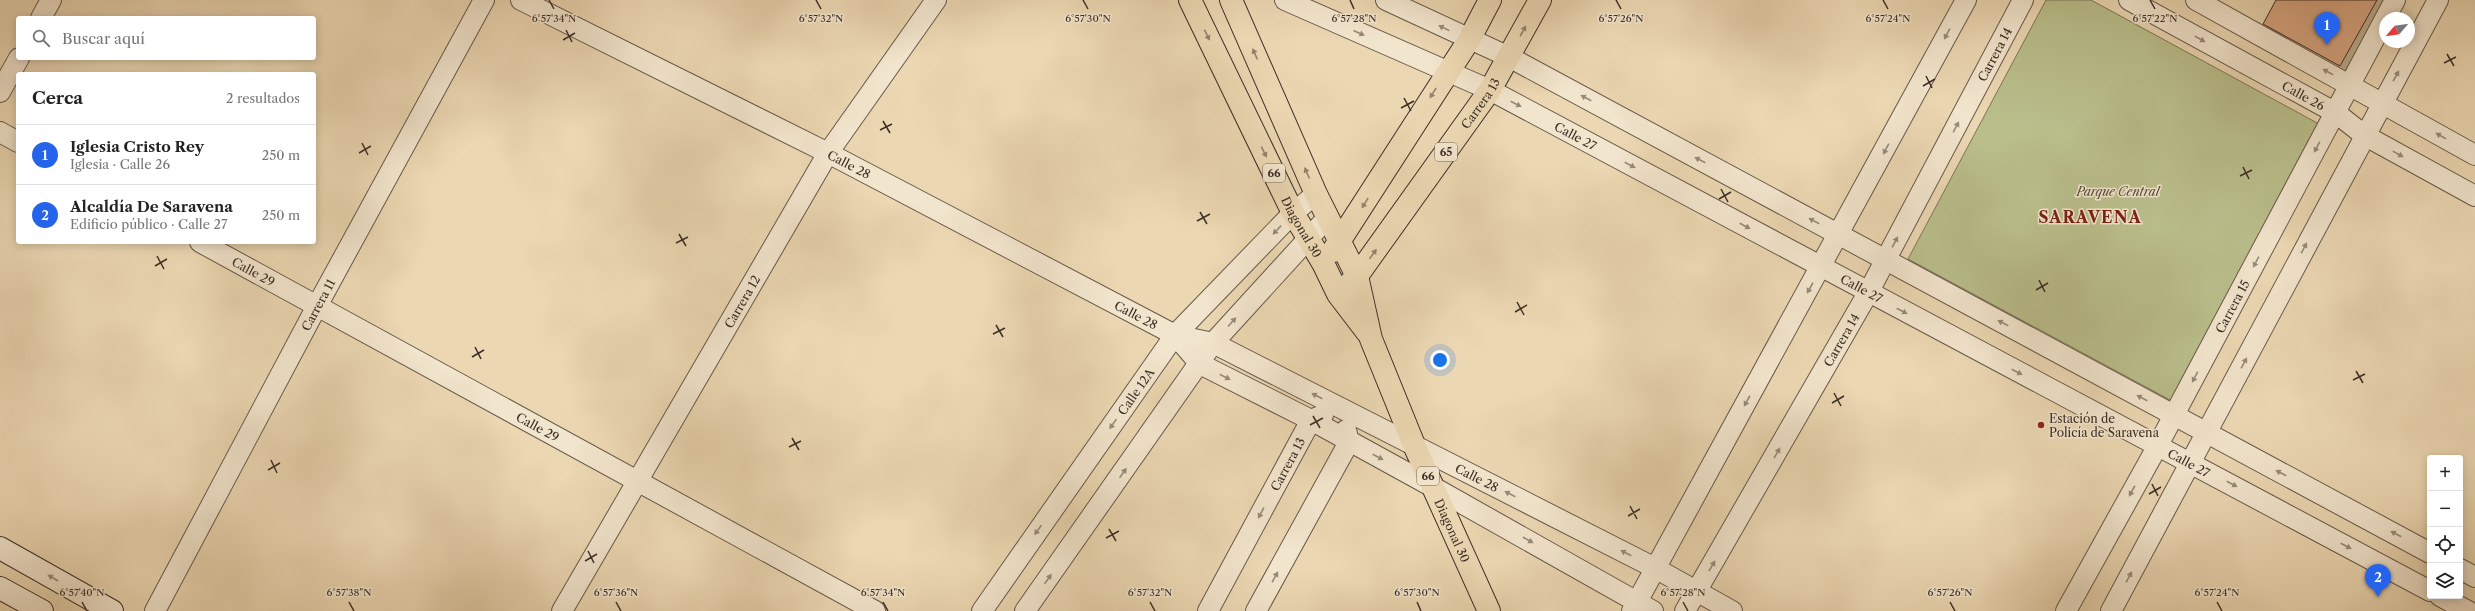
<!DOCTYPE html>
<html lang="es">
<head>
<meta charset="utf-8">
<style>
	body { margin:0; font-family:"Libre Caslon Text",serif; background:#f6f6f6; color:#222 }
	.controls { position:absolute; right:12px; bottom:12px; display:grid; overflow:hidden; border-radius:4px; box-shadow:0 2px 10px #0003 }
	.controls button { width:36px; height:36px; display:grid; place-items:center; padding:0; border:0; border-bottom:1px solid #e0e0e0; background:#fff; color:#222; font:20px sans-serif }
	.compass { position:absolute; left:2379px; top:12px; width:36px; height:36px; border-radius:50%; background:#fff; box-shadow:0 2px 10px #0003; rotate:241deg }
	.you { position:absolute; left:1440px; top:360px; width:14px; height:14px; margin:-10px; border:3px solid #fff; border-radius:50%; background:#1a73e8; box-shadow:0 0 0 6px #1a73e833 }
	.badge { display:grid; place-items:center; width:26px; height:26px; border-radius:50%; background:#2563eb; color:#fff; font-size:13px; font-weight:700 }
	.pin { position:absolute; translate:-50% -33px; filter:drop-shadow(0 1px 2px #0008) }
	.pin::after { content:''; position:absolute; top:21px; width:14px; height:12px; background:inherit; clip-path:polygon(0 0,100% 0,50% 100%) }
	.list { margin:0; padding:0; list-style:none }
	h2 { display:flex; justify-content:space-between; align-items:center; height:52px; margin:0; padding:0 16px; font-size:17px }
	h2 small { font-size:13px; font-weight:400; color:#767676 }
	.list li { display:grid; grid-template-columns:26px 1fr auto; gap:12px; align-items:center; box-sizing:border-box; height:60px; padding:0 16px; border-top:1px solid #e0e0e0 }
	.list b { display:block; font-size:15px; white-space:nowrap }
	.list p { margin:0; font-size:13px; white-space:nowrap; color:#767676 }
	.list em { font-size:13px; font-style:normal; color:#767676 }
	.icon { flex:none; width:22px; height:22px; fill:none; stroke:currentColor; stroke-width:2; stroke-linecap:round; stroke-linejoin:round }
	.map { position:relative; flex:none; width:2475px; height:611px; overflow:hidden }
	.search { position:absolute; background:#fff; box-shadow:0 2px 10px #0003; left:16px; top:16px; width:300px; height:44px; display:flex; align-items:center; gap:10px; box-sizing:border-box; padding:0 14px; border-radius:4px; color:#767676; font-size:15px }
	.panel { position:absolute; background:#fff; box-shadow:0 2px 10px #0003; left:16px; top:72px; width:300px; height:172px; border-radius:4px }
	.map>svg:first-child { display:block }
	.green { fill:#b9be8b; stroke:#7a7658 }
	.shadow { fill:#0003 }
	.building { fill:#d8a682; stroke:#3b2e26 }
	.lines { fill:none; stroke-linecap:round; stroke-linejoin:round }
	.street-casing { stroke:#675849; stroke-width:22 }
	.secondary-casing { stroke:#3b2e26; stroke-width:24 }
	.primary-casing { stroke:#3b2e26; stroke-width:24 }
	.street { stroke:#f2e5cd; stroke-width:20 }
	.secondary { stroke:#f2e5cd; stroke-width:22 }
	.primary { stroke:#ebd7b2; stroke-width:22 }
	.oneway { fill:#968a7a }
	.oneway2 { fill:#93826c }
	.ticks { fill:none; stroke:#3b2e26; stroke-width:1.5 }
	.poi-dot { fill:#8f2418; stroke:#f2e5cd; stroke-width:1.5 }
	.labels { text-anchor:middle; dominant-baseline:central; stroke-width:3; stroke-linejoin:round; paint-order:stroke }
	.shield { fill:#f2e5cd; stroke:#726558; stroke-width:1 }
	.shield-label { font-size:11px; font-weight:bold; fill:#3b2e26 }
	.street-label { font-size:12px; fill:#3b2e26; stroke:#f2e5cd }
	.park-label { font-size:12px; font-style:italic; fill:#544b3a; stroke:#f2e5cd }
	.poi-label { font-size:12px; fill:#3b2e26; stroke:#f2e5cd; text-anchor:start }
	.district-label { font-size:16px; font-weight:bold; letter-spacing:1px; fill:#7a1f14; stroke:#f2e5cd }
	.ticks-label { font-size:10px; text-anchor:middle; fill:#3b2e26; stroke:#f2e5cd; stroke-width:3; stroke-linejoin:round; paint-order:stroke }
</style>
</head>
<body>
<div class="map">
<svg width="2475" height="611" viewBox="0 0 2475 611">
	<rect width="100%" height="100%" fill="#ebd7b2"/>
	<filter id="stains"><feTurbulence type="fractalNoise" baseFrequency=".005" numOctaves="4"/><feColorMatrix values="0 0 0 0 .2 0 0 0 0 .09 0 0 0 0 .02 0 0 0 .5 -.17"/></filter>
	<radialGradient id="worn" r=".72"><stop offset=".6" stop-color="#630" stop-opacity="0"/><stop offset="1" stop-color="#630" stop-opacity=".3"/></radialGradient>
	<path class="green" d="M2046 0H2091L2319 124 2172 401 1908 259Z"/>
	<path class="shadow" d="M2277 0H2405L2359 84 2283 42 2264 23Z"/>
	<path class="building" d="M2276 0H2377L2340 66 2263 24Z"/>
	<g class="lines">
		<defs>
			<g id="street">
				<path id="s1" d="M521 0 828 153 1175 335 1213 343 1655 568 1732 611"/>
				<path id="s2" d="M1285 0 1490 90 2430 591"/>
				<path d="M1386 0 1509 57 2430 553"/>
				<path id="s3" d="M2129 0 2336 113 2364 135 2475 196"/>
				<path d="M2196 0 2475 155"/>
				<path d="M41 18 51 0"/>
				<path d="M0 92 19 58"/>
				<path d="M0 132 18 142"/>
				<path id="s4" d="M200 242 875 611"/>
				<path d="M1175 335 1200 364 1311 420 1433 487 1653 611"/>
				<path d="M2460 569 2475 577"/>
				<path d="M2440 596 2468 611"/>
				<path id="s5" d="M155 611 317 306 484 0"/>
				<path id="s6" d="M562 611 828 153 936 0"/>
				<path id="s7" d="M982 611 1175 335 1293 213 1316 194"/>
				<path d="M1025 611 1213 343 1328 217"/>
				<path id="s8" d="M1208 611 1311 420 1323 415"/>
				<path d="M1256 611 1349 442 1346 430"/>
				<path d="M1632 611 1966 0"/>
				<path id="s9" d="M1685 611 1868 293 2023 0"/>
				<path id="s10" d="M2066 611 2157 447 2395 0"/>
				<path d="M2111 611 2438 0"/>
			</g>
			<path id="secondary" d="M0 548 112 611
				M0 588 42 611"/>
			<g id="primary">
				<path id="s11" d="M1190 0 1293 213 1323 263 1338 294 1367 332"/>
				<path id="s12" d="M1231 0 1316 194 1357 276 1371 339 1414 445 1489 611"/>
				<path d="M1333 251 1469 40 1490 0"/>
				<path id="s13" d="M1348 285 1357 276 1490 90 1540 0"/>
			</g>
		</defs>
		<use href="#street" class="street-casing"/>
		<use href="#secondary" class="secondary-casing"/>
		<use href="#primary" class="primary-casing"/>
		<use href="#street" class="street"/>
		<use href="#secondary" class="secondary"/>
		<use href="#primary" class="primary"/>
	</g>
	<defs><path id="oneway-solid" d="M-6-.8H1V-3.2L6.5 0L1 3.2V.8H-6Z"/></defs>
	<g class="oneway">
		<use href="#oneway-solid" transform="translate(1444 28) rotate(-154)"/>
		<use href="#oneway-solid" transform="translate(1359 33) rotate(24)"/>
		<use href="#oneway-solid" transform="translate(1947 34) rotate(118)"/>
		<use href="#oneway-solid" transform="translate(2200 39) rotate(29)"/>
		<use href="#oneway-solid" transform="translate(2328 72) rotate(-151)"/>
		<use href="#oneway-solid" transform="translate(2396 76) rotate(-61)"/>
		<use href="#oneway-solid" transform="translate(1586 98) rotate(-152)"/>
		<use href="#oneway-solid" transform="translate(1516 104) rotate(28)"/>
		<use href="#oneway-solid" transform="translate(1956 127) rotate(-62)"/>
		<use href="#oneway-solid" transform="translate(2441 136) rotate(-151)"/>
		<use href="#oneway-solid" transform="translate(2317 147) rotate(118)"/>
		<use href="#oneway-solid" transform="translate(1886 149) rotate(118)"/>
		<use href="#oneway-solid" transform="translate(2398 154) rotate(29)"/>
		<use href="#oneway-solid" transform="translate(1700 160) rotate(-152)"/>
		<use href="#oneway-solid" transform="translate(1630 165) rotate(28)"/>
		<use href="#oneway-solid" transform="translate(1814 221) rotate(-152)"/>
		<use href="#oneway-solid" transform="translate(1745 226) rotate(28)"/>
		<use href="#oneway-solid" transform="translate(1277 230) rotate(133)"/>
		<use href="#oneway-solid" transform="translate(1895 242) rotate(-62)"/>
		<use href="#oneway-solid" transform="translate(2304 248) rotate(-62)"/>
		<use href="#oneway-solid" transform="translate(2256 262) rotate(118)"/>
		<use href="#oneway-solid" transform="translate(1810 288) rotate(119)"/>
		<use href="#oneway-solid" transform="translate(1902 311) rotate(28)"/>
		<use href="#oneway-solid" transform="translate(1232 322) rotate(-48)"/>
		<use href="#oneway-solid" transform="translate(2003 323) rotate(-152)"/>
		<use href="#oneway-solid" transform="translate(2244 363) rotate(-62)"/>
		<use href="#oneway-solid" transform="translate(2017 372) rotate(28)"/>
		<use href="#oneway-solid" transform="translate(1225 377) rotate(27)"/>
		<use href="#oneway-solid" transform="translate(2195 377) rotate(118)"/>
		<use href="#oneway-solid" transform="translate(1317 396) rotate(-153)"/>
		<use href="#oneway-solid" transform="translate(2142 398) rotate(-152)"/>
		<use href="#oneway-solid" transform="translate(1747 401) rotate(119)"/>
		<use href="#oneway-solid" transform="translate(1113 424) rotate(125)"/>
		<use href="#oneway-solid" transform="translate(1777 453) rotate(-60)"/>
		<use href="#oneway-solid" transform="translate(1378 457) rotate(28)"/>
		<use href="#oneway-solid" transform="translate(1123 473) rotate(-55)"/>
		<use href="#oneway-solid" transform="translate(2281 473) rotate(-152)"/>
		<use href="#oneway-solid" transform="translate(2232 484) rotate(28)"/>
		<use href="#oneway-solid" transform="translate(2132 491) rotate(119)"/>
		<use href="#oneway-solid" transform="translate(1510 494) rotate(-153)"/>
		<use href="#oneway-solid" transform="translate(1261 513) rotate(118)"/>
		<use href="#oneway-solid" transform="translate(1038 530) rotate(125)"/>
		<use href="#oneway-solid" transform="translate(2396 534) rotate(-152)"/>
		<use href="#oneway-solid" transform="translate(1528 540) rotate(30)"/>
		<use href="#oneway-solid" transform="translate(2346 546) rotate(28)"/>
		<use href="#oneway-solid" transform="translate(1626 553) rotate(-153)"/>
		<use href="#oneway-solid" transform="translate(1712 566) rotate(-60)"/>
		<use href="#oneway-solid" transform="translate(1275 577) rotate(-61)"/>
		<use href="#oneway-solid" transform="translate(2129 577) rotate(-62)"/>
		<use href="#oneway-solid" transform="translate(53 578) rotate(-150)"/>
		<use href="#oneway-solid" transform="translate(1048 579) rotate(-55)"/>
	</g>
	<g class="oneway2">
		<use href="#oneway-solid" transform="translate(1523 31) rotate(-61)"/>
		<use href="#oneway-solid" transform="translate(1207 35) rotate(64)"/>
		<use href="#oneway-solid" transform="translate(1255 54) rotate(-114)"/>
		<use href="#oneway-solid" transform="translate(1433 93) rotate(122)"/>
		<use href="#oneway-solid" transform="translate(1264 152) rotate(64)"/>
		<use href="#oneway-solid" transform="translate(1307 173) rotate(-114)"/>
		<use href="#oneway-solid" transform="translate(1365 203) rotate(122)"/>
		<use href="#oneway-solid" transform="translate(1373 254) rotate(-54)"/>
	</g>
	<path class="ticks" d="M549 0 554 9M816 0 821 9M1083 0 1088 9M1350 0 1354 9M1616 0 1621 9M1883 0 1888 9M2150 0 2155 9M566 30 572 42M563 40 575 33M2447 54 2454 66M2444 63 2456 57M1926 76 1932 88M1923 86 1935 79M1404 98 1411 111M1401 108 1414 101M883 121 890 133M880 130 892 124M362 143 368 155M359 153 371 146M2243 167 2249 179M2240 176 2252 170M1721 189 1728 202M1719 199 1731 192M1200 212 1207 224M1197 221 1210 214M679 234 686 246M676 243 688 237M157 256 164 269M155 266 167 259M2039 280 2045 292M2036 290 2048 283M1517 302 1524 315M1515 312 1527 305M996 325 1003 337M993 334 1005 328M475 347 481 359M472 357 484 350M2356 371 2363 383M2353 380 2365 374M1834 393 1841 406M1832 403 1844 396M1313 416 1320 428M1310 425 1323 418M792 438 799 450M789 447 801 441M271 460 277 473M268 470 280 463M2152 484 2158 496M2149 494 2161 487M1630 506 1637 519M1628 516 1640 509M1109 529 1116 541M1106 538 1119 531M588 551 594 563M585 561 597 554M82 602 87 611M349 602 354 611M616 602 621 611M883 602 888 611M1150 602 1155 611M1417 602 1421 611M1683 602 1688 611M1950 602 1955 611M2217 602 2222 611"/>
	<circle class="poi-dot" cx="2041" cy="425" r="4"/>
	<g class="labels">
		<g class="shield">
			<rect x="1435" y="143" width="22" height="18" rx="3"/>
			<rect x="1263" y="164" width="22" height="18" rx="3"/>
			<rect x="1417" y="467" width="22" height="18" rx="3"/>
		</g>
		<g class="shield-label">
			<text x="1446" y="152">65</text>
			<text x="1274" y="173">66</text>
			<text x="1428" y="476">66</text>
		</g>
		<g class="street-label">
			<text stroke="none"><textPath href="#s9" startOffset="637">Carrera 14</textPath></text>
			<text stroke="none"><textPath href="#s3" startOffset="199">Calle 26</textPath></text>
			<text stroke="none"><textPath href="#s13" startOffset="225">Carrera 13</textPath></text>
			<text stroke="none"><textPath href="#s2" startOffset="321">Calle 27</textPath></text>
			<text stroke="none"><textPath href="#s1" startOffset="367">Calle 28</textPath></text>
			<text stroke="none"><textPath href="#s11" startOffset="253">Diagonal 30</textPath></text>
			<text stroke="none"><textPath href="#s4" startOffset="61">Calle 29</textPath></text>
			<text stroke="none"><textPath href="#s2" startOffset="645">Calle 27</textPath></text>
			<text stroke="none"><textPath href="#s6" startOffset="358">Carrera 12</textPath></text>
			<text stroke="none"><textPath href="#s5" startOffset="347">Carrera 11</textPath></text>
			<text stroke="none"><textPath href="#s10" startOffset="347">Carrera 15</textPath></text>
			<text stroke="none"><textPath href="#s1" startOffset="691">Calle 28</textPath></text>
			<text stroke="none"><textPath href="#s9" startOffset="313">Carrera 14</textPath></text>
			<text stroke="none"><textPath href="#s7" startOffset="268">Calle 12A</textPath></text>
			<text stroke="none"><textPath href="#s4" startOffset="385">Calle 29</textPath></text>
			<text stroke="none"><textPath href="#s2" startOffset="1016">Calle 27</textPath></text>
			<text stroke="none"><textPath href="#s8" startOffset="167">Carrera 13</textPath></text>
			<text stroke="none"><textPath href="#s1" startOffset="1070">Calle 28</textPath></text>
			<text stroke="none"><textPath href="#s12" startOffset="576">Diagonal 30</textPath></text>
		</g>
		<g class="park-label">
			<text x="2118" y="191">Parque Central</text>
		</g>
		<g class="poi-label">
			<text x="2049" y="418">Estación de<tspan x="2049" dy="14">Policía de Saravena</tspan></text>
		</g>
		<g class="district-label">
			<text x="2090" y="217">SARAVENA</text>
		</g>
	</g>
	<g class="ticks-label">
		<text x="554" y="22">6°57'34"N</text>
		<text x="821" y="22">6°57'32"N</text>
		<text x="1088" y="22">6°57'30"N</text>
		<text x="1354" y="22">6°57'28"N</text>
		<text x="1621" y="22">6°57'26"N</text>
		<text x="1888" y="22">6°57'24"N</text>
		<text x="2155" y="22">6°57'22"N</text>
		<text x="82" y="596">6°57'40"N</text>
		<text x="349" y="596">6°57'38"N</text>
		<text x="616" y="596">6°57'36"N</text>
		<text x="883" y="596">6°57'34"N</text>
		<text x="1150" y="596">6°57'32"N</text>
		<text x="1417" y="596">6°57'30"N</text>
		<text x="1683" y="596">6°57'28"N</text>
		<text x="1950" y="596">6°57'26"N</text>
		<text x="2217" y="596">6°57'24"N</text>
	</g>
	<rect width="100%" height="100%" filter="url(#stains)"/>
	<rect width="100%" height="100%" fill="url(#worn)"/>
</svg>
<div class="controls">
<button>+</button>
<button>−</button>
<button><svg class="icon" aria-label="locate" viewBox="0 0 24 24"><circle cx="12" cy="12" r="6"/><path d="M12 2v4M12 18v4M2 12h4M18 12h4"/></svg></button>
<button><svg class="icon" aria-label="layers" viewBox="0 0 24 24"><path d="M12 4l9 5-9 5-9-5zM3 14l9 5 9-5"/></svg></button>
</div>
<svg class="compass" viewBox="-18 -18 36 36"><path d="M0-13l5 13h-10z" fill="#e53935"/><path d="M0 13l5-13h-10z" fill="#767676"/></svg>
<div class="you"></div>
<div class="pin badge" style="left:2327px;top:45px">1</div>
<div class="pin badge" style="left:2378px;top:597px">2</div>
<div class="search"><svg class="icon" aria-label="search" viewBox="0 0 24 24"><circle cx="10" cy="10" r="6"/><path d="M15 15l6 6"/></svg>Buscar aquí</div>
<section class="panel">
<h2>Cerca<small>2 resultados</small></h2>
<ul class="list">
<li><span class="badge">1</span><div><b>Iglesia Cristo Rey</b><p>Iglesia · Calle 26</p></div><em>250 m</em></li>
<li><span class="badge">2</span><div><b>Alcaldía De Saravena</b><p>Edificio público · Calle 27</p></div><em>250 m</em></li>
</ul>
</section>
</div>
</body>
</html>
